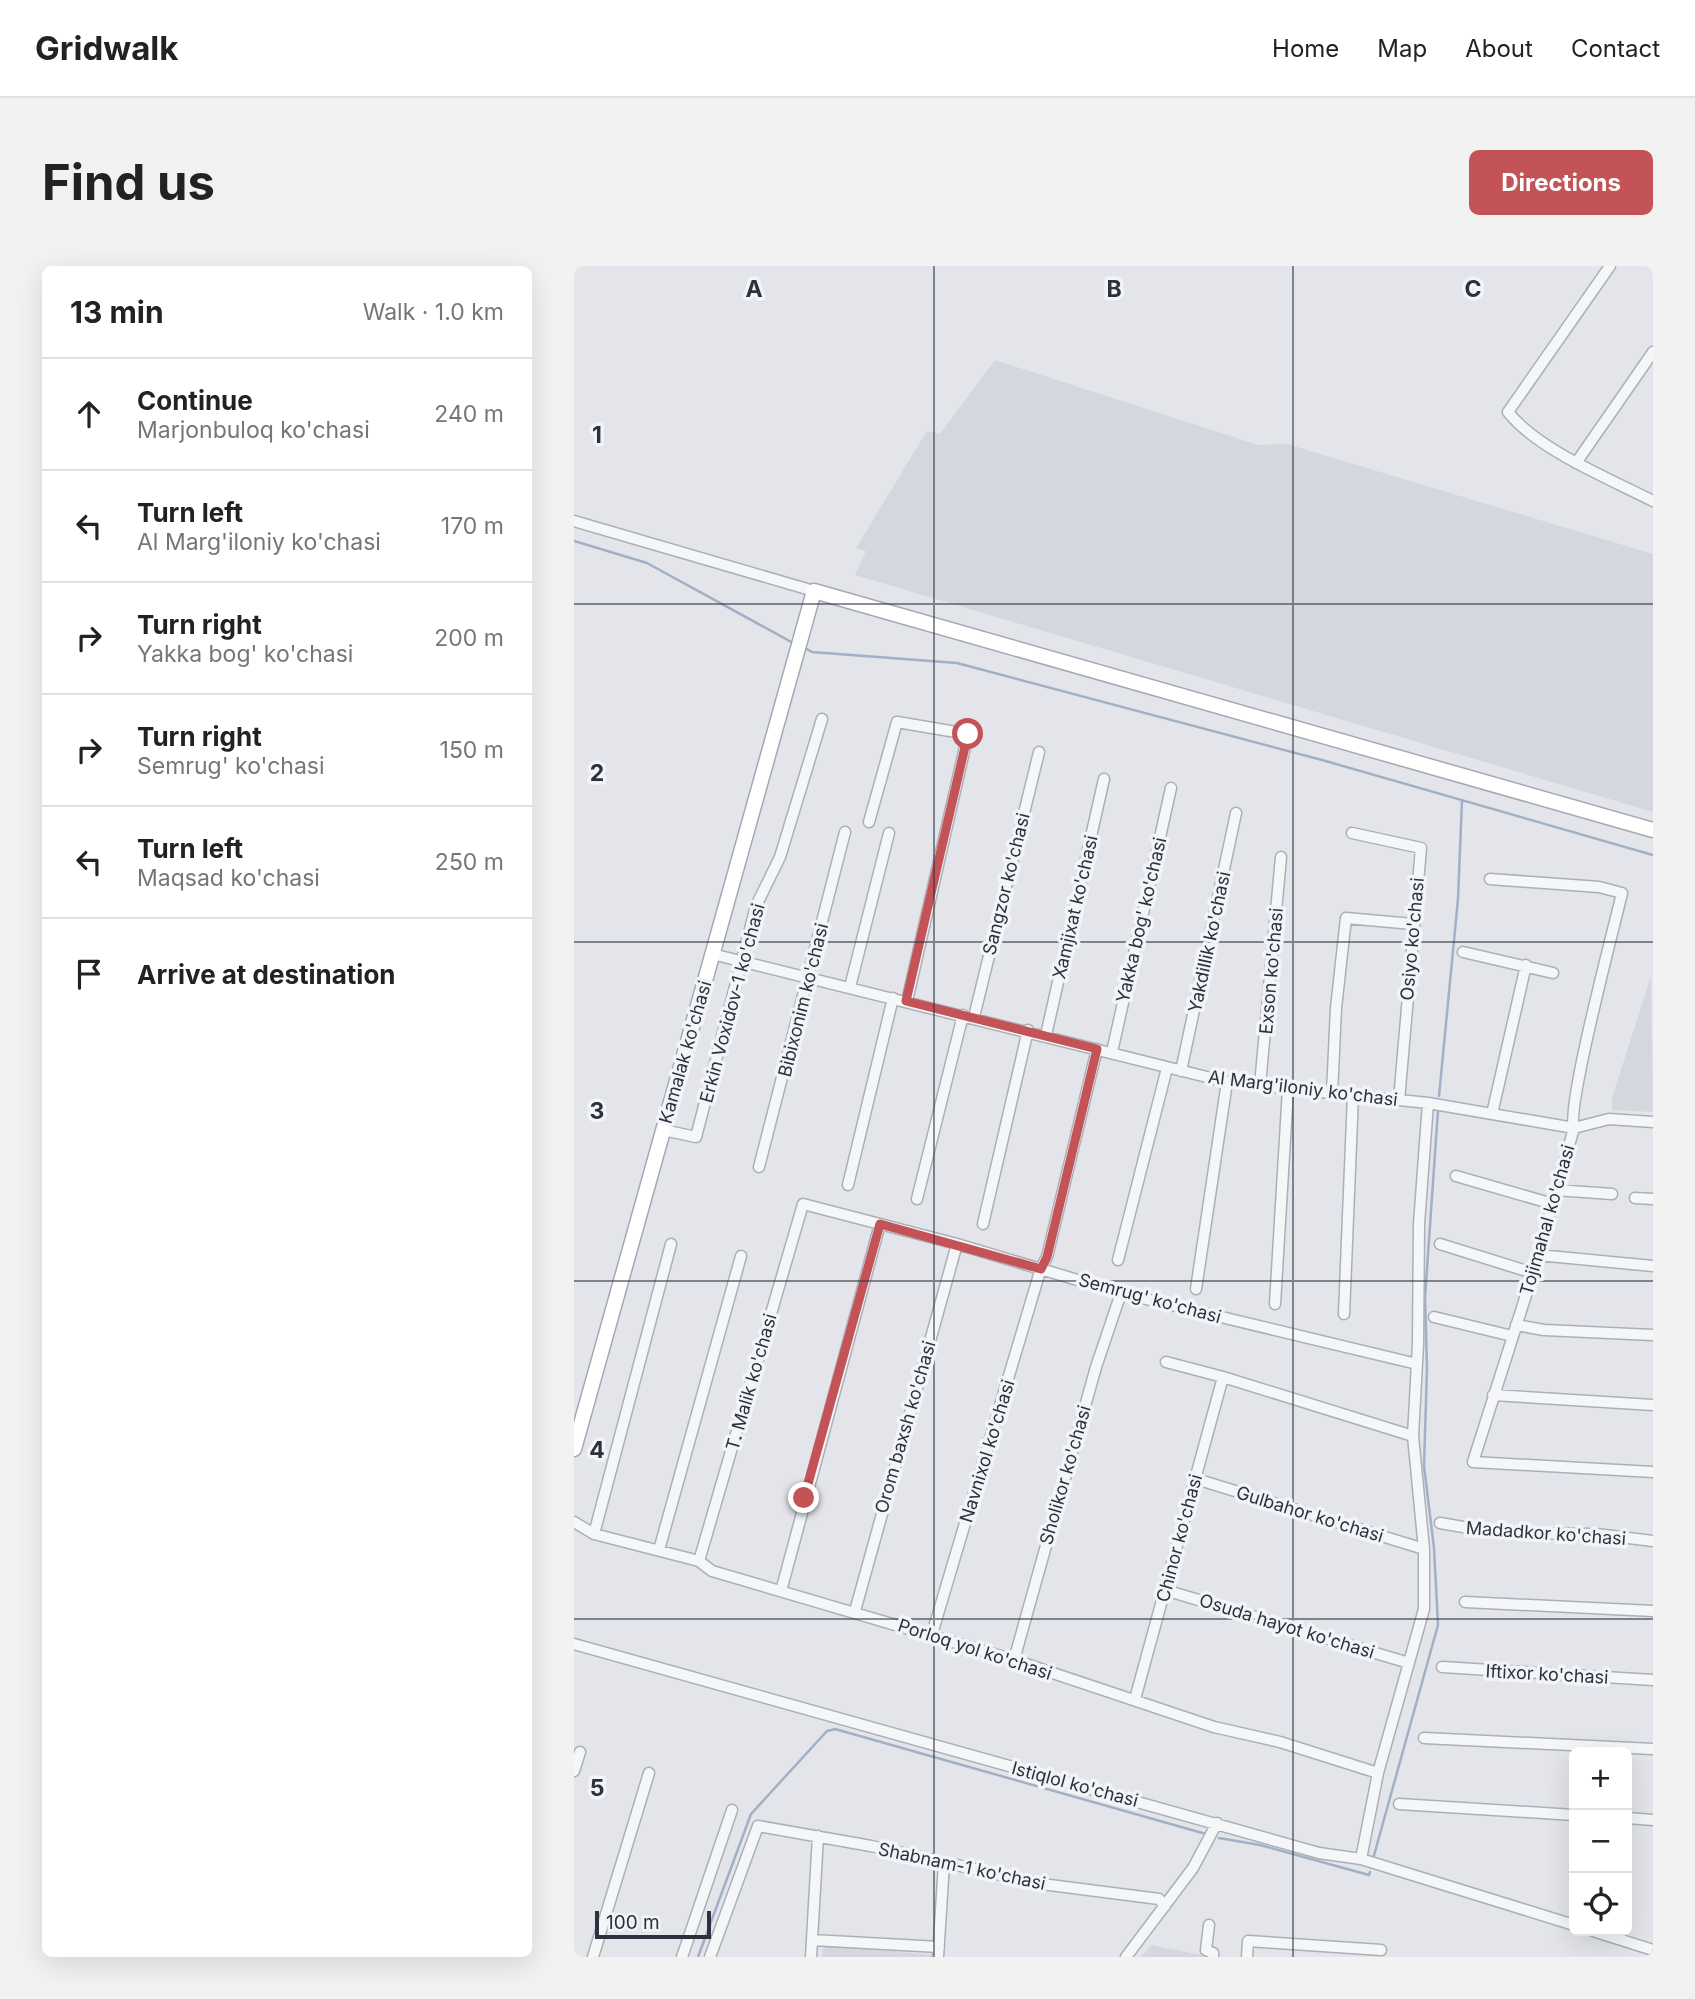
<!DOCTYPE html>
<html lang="en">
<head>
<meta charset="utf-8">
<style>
	body { margin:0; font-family:Inter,sans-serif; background:#f2f2f2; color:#222 }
	.controls { position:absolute; right:21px; bottom:21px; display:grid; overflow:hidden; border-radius:10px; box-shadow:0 7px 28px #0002 }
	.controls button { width:63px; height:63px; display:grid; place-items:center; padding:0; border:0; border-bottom:2px solid #e0e0e0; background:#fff; color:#222; font:35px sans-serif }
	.scale { position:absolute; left:21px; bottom:18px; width:116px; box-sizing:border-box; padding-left:7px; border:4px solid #2c3140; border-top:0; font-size:19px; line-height:24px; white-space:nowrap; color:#2c3140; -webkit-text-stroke:5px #f2f4f7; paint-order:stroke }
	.stop { position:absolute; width:21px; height:21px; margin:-16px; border:5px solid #c45357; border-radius:50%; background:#fff }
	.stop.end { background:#c45357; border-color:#fff; box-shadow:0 2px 7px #0008 }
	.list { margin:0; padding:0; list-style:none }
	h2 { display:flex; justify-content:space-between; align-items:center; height:91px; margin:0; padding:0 28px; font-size:30px }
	h2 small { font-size:23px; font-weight:400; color:#767676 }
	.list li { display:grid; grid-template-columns:46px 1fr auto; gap:21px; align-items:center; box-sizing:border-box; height:112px; padding:0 28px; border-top:2px solid #e0e0e0 }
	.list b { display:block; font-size:26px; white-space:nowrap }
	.list p { margin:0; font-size:23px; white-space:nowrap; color:#767676 }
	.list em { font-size:23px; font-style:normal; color:#767676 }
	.icon { flex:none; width:38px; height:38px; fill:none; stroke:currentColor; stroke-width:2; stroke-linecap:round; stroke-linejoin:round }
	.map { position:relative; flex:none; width:1079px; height:1691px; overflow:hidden; border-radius:10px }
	header { display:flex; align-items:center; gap:42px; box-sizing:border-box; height:98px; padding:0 35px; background:#fff; border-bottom:2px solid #e0e0e0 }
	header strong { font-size:33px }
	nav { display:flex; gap:38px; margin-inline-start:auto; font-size:24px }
	.intro { display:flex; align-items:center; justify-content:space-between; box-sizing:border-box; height:168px; padding:0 42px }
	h1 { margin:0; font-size:49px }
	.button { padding:18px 32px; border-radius:10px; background:#c45357; color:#fff; font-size:24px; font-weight:700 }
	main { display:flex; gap:42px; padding:0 42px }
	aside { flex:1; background:#fff; border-radius:10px; box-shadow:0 7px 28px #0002 }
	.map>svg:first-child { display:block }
	.built { fill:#d5d7de }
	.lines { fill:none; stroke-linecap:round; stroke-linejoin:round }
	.stream { stroke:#a1afc7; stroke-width:2.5 }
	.minor-casing { stroke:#acafb7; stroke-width:13 }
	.major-casing { stroke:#a3a8b4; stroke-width:17 }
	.minor { stroke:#f5f6f8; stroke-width:10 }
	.major { stroke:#fff; stroke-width:14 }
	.route { stroke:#c45357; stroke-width:9 }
	.grid { fill:none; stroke:#2c3140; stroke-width:2; stroke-opacity:0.55 }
	.labels { text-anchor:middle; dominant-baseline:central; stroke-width:7; stroke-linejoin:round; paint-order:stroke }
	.street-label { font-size:18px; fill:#2c3140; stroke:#f2f4f7 }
	.grid-label { font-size:23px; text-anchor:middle; font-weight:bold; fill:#2c3140; stroke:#f2f4f7; stroke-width:7; stroke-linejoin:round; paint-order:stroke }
</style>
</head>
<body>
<header>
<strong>Gridwalk</strong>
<nav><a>Home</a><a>Map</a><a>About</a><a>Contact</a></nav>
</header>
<div class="intro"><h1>Find us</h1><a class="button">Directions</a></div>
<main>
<aside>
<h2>13 min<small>Walk · 1.0 km</small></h2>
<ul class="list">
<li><svg class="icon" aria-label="ahead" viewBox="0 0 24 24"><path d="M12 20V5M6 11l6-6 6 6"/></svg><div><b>Continue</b><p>Marjonbuloq ko'chasi</p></div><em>240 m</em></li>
<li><svg class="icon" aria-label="left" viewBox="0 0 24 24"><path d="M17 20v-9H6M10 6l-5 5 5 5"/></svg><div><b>Turn left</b><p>Al Marg'iloniy ko'chasi</p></div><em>170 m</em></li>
<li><svg class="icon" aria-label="right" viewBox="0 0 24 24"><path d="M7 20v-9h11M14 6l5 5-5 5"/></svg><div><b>Turn right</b><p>Yakka bog' ko'chasi</p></div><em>200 m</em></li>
<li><svg class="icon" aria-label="right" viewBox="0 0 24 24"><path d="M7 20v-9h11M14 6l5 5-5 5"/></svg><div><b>Turn right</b><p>Semrug' ko'chasi</p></div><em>150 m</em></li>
<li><svg class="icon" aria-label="left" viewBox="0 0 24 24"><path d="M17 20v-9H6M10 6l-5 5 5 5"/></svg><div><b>Turn left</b><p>Maqsad ko'chasi</p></div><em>250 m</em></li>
<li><svg class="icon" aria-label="arrive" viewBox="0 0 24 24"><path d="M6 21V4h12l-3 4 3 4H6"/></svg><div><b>Arrive at destination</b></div></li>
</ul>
</aside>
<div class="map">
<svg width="1079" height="1691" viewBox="0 0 1079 1691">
	<rect width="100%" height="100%" fill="#e3e5ea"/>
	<path class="built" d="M421 94 684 179 713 178 1079 288V546L281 309 292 285 282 282 353 165 366 168Z
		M1077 710 1079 846 1038 844V832Z
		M250 1679 361 1689V1691H248Z
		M577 1679 632 1690V1691H567Z"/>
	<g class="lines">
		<path class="stream" d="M0 275 73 297 221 378
			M231 382 238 386 383 397 748 494 1079 589
			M865 830 884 633 888 534
			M645 1572 686 1579 795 1609 796 1606
			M799 1593 864 1359 860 1282 850 1200 853 1102 851 1032 864 844
			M124 1691 177 1548 253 1465 261 1463 632 1568"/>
		<defs>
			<path id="minor" d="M1036 0 934 146C964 184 1036 213 1079 235
				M1002 197 1079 86
				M0 255 240 325
				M295 556 323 456 394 468 333 735
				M778 567 847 582 825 834
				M916 613 1025 621 1048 627C1040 662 992 841 1000 862L959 1007 899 1196 1079 1206
				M889 686 979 707
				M138 688 653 816 854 837 1000 862 1035 853 1079 856
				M276 721 315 567
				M400 751 465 486
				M472 769 530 513
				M538 786 597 522
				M607 805 662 547
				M686 819 707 591
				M758 828 762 742 772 652 839 658
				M918 848 952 699
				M89 864 122 871 182 640 206 591 248 453
				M185 901 271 566
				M882 910 979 938
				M274 919 319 732
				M982 924 1038 928
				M1061 932 1079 933
				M343 933 389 749
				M409 958 454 764
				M866 978 959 1007
				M964 989 1079 1000
				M544 994 593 802
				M622 1023 653 816
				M701 1038 714 823
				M770 1048 779 829
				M860 1051 938 1070
				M942 1059 970 1064 1079 1069
				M592 1096 649 1111 839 1170
				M919 1129 1079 1139
				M622 1213 850 1283
				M0 1256 20 1268 125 1295 138 1305 440 1394 640 1461 706 1476 804 1507
				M866 1257 924 1267 1022 1268 1079 1275
				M20 1268 97 978
				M85 1284 167 990
				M125 1295 229 938 383 978 547 1027 843 1098
				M591 1324 835 1397
				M207 1325 306 958
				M891 1336 1079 1345
				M281 1345 383 978
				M358 1368 467 1002 473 991 523 783
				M0 1378 745 1587 787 1593 1000 1659
				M440 1394 522 1101 547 1027
				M868 1401 1079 1414
				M561 1433 649 1111
				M850 1472 1079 1483
				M0 1505 6 1486
				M825 1538 1000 1549
				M1053 1552 1079 1554
				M787 1593 804 1507 850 1343V1283L839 1170 844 1078 845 958 854 837
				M635 1659 632 1684 639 1687V1691
				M1019 1665 1079 1684
				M238 1674 365 1681
				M19 1691 75 1507
				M108 1691 158 1544
				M136 1691 184 1560 297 1580 468 1618 585 1633 591 1640
				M237 1691 244 1570
				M364 1691 370 1597
				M552 1691 619 1602 643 1557
				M673 1691 674 1675 807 1684"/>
			<path id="major" d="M0 1183 240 325 1079 564"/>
		</defs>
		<use href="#minor" class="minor-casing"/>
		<use href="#major" class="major-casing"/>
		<use href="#minor" class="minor"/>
		<use href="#major" class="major"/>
	</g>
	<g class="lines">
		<path class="route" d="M230 1232 306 958 467 1003 473 991 523 783 332 735 394 468"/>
	</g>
	<path class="grid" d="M360 0V1691M719 0V1691M0 338H1079M0 676H1079M0 1015H1079M0 1353H1079"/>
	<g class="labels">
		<g class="street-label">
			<text transform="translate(432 618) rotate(-76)">Sangzor ko'chasi</text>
			<text transform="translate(501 641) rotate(-77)">Xamjixat ko'chasi</text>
			<text transform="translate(567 654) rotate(-77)">Yakka bog' ko'chasi</text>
			<text transform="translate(838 673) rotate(-85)">Osiyo ko'chasi</text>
			<text transform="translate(635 676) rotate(-78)">Yakdillik ko'chasi</text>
			<text transform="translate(697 705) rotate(-85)">Exson ko'chasi</text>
			<text transform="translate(229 734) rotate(-76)">Bibixonim ko'chasi</text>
			<text transform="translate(158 737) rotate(-75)">Erkin Voxidov-1 ko'chasi</text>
			<text transform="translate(111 786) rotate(-74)">Kamalak ko'chasi</text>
			<text transform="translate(729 822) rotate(7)">Al Marg'iloniy ko'chasi</text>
			<text transform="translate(973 954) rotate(-74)">Tojimahal ko'chasi</text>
			<text transform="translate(576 1032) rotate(15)">Semrug' ko'chasi</text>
			<text transform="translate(177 1116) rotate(-74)">T. Malik ko'chasi</text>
			<text transform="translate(331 1161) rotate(-74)">Orom baxsh ko'chasi</text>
			<text transform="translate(413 1185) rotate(-73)">Navnixol ko'chasi</text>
			<text transform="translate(491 1209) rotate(-74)">Sholikor ko'chasi</text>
			<text transform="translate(736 1248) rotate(17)">Gulbahor ko'chasi</text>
			<text transform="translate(972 1267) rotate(4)">Madadkor ko'chasi</text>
			<text transform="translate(605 1272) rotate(-75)">Chinor ko'chasi</text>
			<text transform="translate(713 1360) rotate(17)">Osuda hayot ko'chasi</text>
			<text transform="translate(401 1383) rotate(18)">Porloq yol ko'chasi</text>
			<text transform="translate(973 1408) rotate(3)">Iftixor ko'chasi</text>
			<text transform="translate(501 1518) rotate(15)">Istiqlol ko'chasi</text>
			<text transform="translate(388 1600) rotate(12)">Shabnam-1 ko'chasi</text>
		</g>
	</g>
	<g class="grid-label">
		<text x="180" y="31">A</text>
		<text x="540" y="31">B</text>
		<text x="899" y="31">C</text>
		<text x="23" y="177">1</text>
		<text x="23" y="515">2</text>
		<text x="23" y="853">3</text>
		<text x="23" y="1192">4</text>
		<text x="23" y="1530">5</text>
	</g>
</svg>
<div class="controls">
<button>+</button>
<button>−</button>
<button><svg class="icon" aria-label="locate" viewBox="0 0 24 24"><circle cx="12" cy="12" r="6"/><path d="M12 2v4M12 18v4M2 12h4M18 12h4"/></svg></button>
</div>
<div class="scale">100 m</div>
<div class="stop" style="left:394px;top:468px"></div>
<div class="stop end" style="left:230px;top:1232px"></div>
</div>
</main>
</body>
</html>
